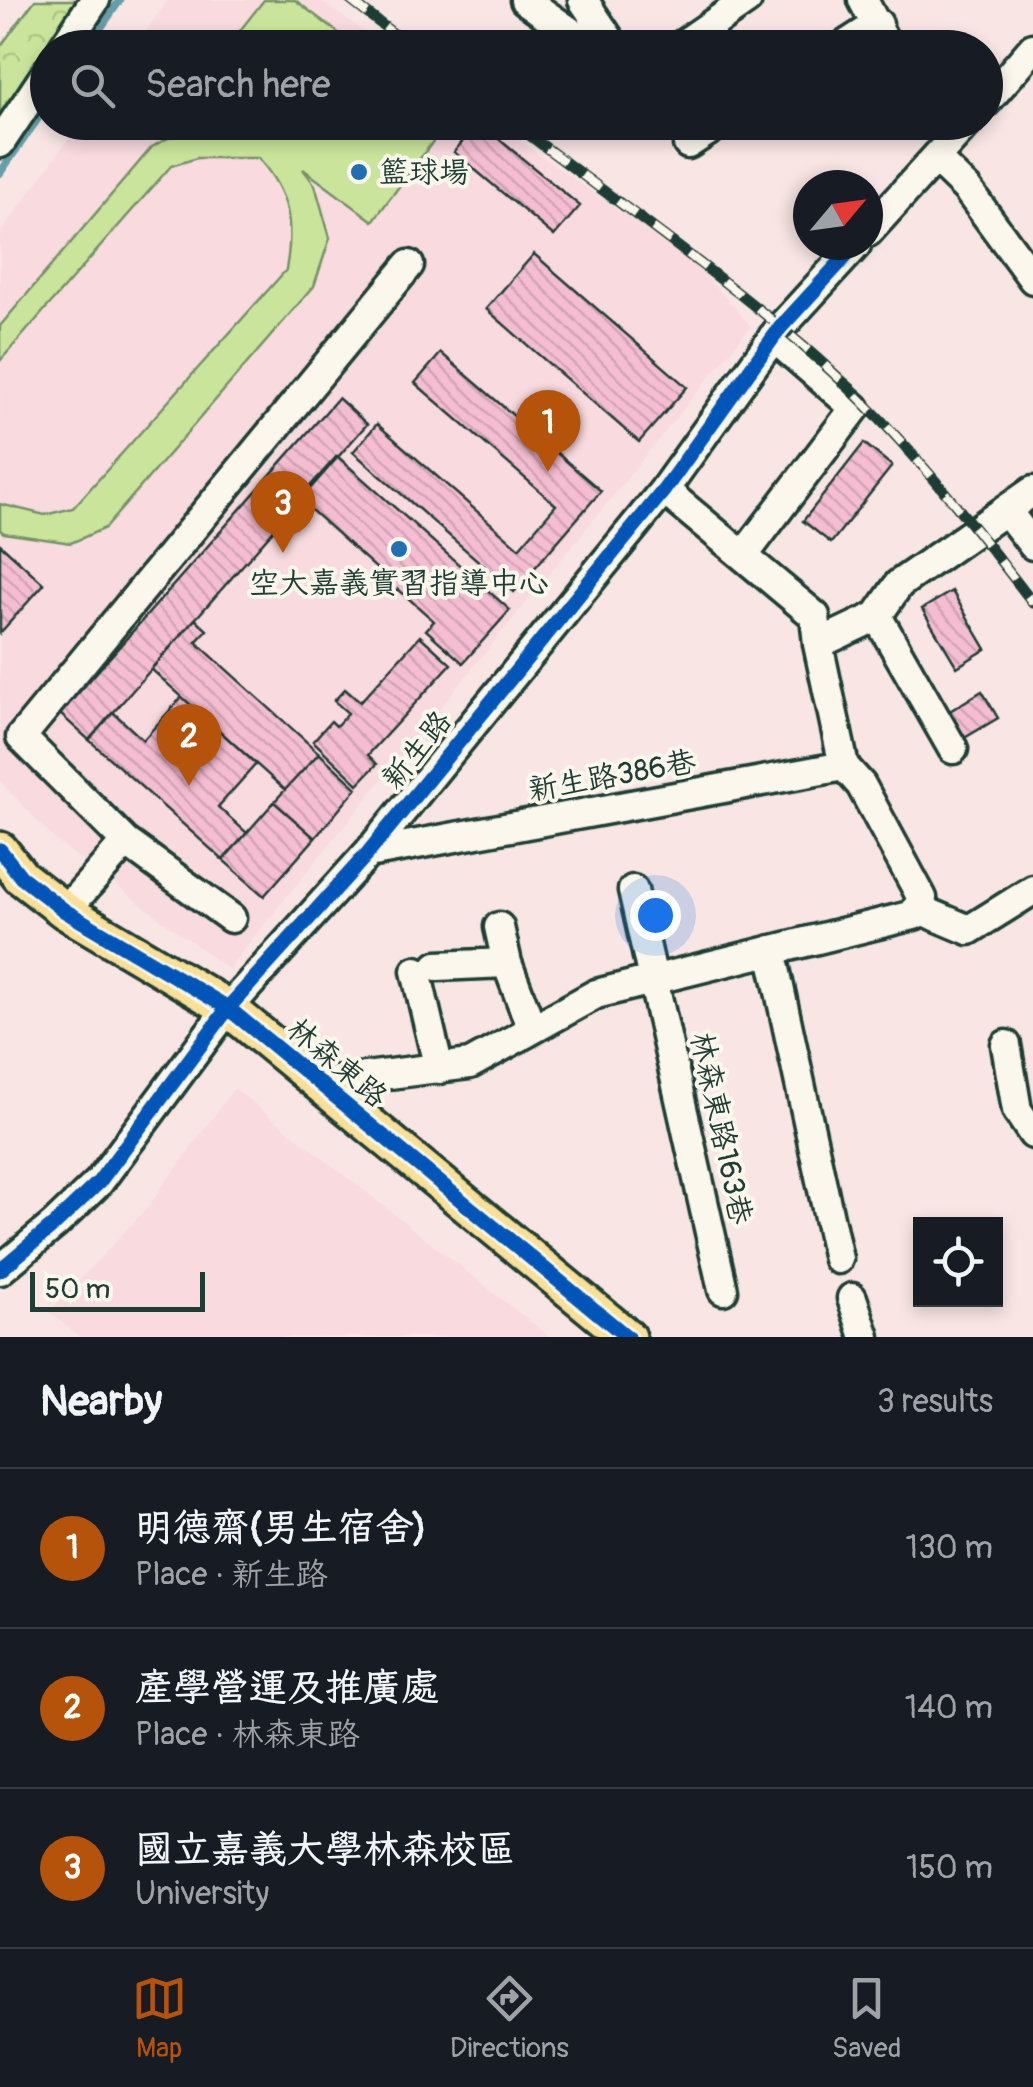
<!DOCTYPE html>
<html lang="en">
<head>
<meta charset="utf-8">
<style>
	body { margin:0; font-family:Pangolin,"LXGW WenKai TC",sans-serif; background:#242831; color:#f1f3f6 }
	.controls { position:absolute; right:30px; bottom:30px; display:grid; overflow:hidden; border-radius:0px; box-shadow:0 5px 15px #0003 }
	.controls button { width:90px; height:90px; display:grid; place-items:center; padding:0; border:0; border-bottom:2px solid #363941; background:#171b24; color:#f1f3f6; font:50px sans-serif }
	.compass { position:absolute; left:793px; top:170px; width:90px; height:90px; border-radius:50%; background:#171b24; box-shadow:0 5px 15px #0003; rotate:61deg }
	.scale { position:absolute; left:30px; bottom:25px; width:175px; box-sizing:border-box; padding-left:10px; border:5px solid #1f3d34; border-top:0; font-size:28px; line-height:35px; white-space:nowrap; color:#1f3d34; -webkit-text-stroke:8px #fbf7ec; paint-order:stroke }
	.you { position:absolute; left:655px; top:915px; width:35px; height:35px; margin:-25px; border:8px solid #fff; border-radius:50%; background:#1a73e8; box-shadow:0 0 0 15px #1a73e833 }
	.badge { display:grid; place-items:center; width:65px; height:65px; border-radius:50%; background:#b45309; color:#fff; font-size:32px; font-weight:700 }
	.pin { position:absolute; translate:-50% -82px; filter:drop-shadow(0 2px 5px #0008) }
	.pin::after { content:''; position:absolute; top:52px; width:35px; height:30px; background:inherit; clip-path:polygon(0 0,100% 0,50% 100%) }
	.list { margin:0; padding:0; list-style:none }
	h2 { display:flex; justify-content:space-between; align-items:center; height:130px; margin:0; padding:0 40px; font-size:42px }
	h2 small { font-size:32px; font-weight:400; color:#9ea1a6 }
	.list li { display:grid; grid-template-columns:65px 1fr auto; gap:30px; align-items:center; box-sizing:border-box; height:160px; padding:0 40px; border-top:2px solid #363941 }
	.list b { display:block; font-size:38px; white-space:nowrap }
	.list p { margin:0; font-size:32px; white-space:nowrap; color:#9ea1a6 }
	.list em { font-size:32px; font-style:normal; color:#9ea1a6 }
	.icon { flex:none; width:55px; height:55px; fill:none; stroke:currentColor; stroke-width:2; stroke-linecap:round; stroke-linejoin:round }
	.map { position:relative; flex:none; width:1033px; height:1337px; overflow:hidden }
	.search { position:absolute; background:#171b24; box-shadow:0 5px 15px #0003; left:30px; right:30px; top:30px; height:110px; display:flex; align-items:center; gap:25px; box-sizing:border-box; padding:0 35px; border-radius:55px; color:#9ea1a6; font-size:38px }
	.sheet { height:610px; background:#171b24 }
	nav { display:flex; justify-content:space-around; align-items:center; box-sizing:border-box; height:140px; border-top:2px solid #363941; background:#171b24; font-size:28px; color:#9ea1a6 }
	nav a { display:grid; justify-items:center; gap:5px }
	nav .on { color:#b45309 }
	.map>svg:first-child { display:block }
	.built { fill:#f8dadf }
	.forest { fill:url(#forest-crowns); stroke:#749168; stroke-width:2.5 }
	.garden { fill:#cae59b; stroke:#749168; stroke-width:2.5 }
	.lines { fill:none; stroke-linecap:round; stroke-linejoin:round }
	.stream { stroke:#659da8; stroke-width:8 }
	.building { fill:url(#building-back-hatch); stroke:#1f3d34; stroke-width:2.5 }
	.minor-casing { stroke:#1f3d34; stroke-width:35 }
	.major-casing { stroke:#1f3d34; stroke-width:42 }
	.minor { stroke:#fbf7ec; stroke-width:28 }
	.major { stroke:#fadf96; stroke-width:35 }
	.rail-casing { stroke:#1f3d34; stroke-width:11 }
	.rail { stroke:#fbf7ec; stroke-width:8; stroke-dasharray:22; stroke-linecap:butt }
	.cycleway-casing { stroke:#fbf7ec; stroke-width:21 }
	.cycleway { stroke:#0057b8; stroke-width:15 }
	.poi-dot { fill:#1f6fb2; stroke:#fbf7ec; stroke-width:4 }
	.labels { text-anchor:middle; dominant-baseline:central; stroke-width:8; stroke-linejoin:round; paint-order:stroke }
	.poi-label { font-size:30px; fill:#1f3d34; stroke:#fbf7ec; text-anchor:start }
	.street-label { font-size:30px; fill:#1f3d34; stroke:#fbf7ec }
</style>
</head>
<body>
<div class="map">
<svg width="1033" height="1337" viewBox="0 0 1033 1337">
	<defs>
		<pattern id="forest-crowns" width="20" height="18" patternUnits="userSpaceOnUse" patternTransform="scale(2.5)"><rect width="20" height="18" fill="#cae59b"/><path d="M2 6a3 3 0 1 1 6 0M12 15a3 3 0 1 1 6 0" fill="none" stroke="#adc586"/></pattern>
		<pattern id="building-back-hatch" width="6" height="6" patternUnits="userSpaceOnUse" patternTransform="scale(2.5)"><rect width="6" height="6" fill="#f5bdd2"/><path d="M-1 5l2 2M0 0l6 6M5-1l2 2" fill="none" stroke="#d2a3b5"/></pattern>
	</defs>
	<rect width="100%" height="100%" fill="#f9e6e4"/>
	<filter id="ink" filterUnits="userSpaceOnUse"><feTurbulence type="fractalNoise" baseFrequency=".01" numOctaves="2"/><feDisplacementMap in="SourceGraphic" scale="20" xChannelSelector="R" yChannelSelector="G"/><feConvolveMatrix kernelMatrix="1 2 1 2 8 2 1 2 1" color-interpolation-filters="sRGB"/></filter>
	<g filter="url(#ink)">
		<path class="built" d="M168 0H319L387 47 134 48Z
			M80 123H494L694 263 751 326 228 969 56 841 0 781V234Z
			M234 1088 550 1337H80L49 1312 148 1207Z"/>
		<path class="forest" d="M35 0H87L53 47 48 48 47 54 0 123V47Z"/>
		<path class="garden" d="M264 0H295L357 47H227Z
			M243 123H447L373 221 303 169 315 185 330 238 314 286 105 528 71 543 4 533 0 530V504L45 515 73 508 286 270C294 223 290 194 258 158H197L171 166 0 361V326L152 147C192 123 211 120 256 133Z"/>
		<g class="lines">
			<path class="stream" d="M87 48 120 0
				M0 173 48 104"/>
		</g>
		<path class="building" d="M478 122 580 206 554 236 454 152Z
			M534 254 687 387 639 442 486 309Z
			M441 353 601 491 514 592 353 452 377 424 519 548 556 505 415 383Z
			M338 398 367 424 89 740 60 714Z
			M864 443 892 466 831 543 803 521Z
			M337 456 510 610 463 663 426 630 434 621 398 589 391 596 379 586 387 578 310 509 299 521 288 511Z
			M0 544 44 584 0 633Z
			M952 591 986 649 957 667 922 609Z
			M195 619 207 630 196 642 319 753 285 790 151 669Z
			M420 636 451 664 368 755 377 764 358 784 313 741 331 721 336 726 348 713 334 701 345 689 360 702Z
			M982 691 998 718 961 740 945 714Z
			M182 697 256 764 218 807 247 833 223 860 89 740 113 712 143 740Z
			M319 753 357 788 315 838 274 802Z
			M274 802 315 838 264 896 223 860Z"/>
		<g class="lines">
			<defs>
				<path id="minor" d="M525 0 593 48
					M583 0 615 48
					M863 0 888 48
					M63 48 95 0
					M678 48 747 0
					M841 48 878 24
					M986 102 1033 48
					M0 143 48 71
					M688 144 722 122
					M936 159 967 189 1033 279
					M868 232 968 122
					M664 490 815 616 818 644
					M1006 510 1033 545
					M744 555 855 408 773 337
					M877 616 953 749
					M844 766 818 644 877 616 899 584 1033 491
					M633 890 723 1290
					M917 908 969 930 1033 890
					M65 911 126 842
					M231 918 126 842 21 737 409 265
					M499 927 507 963 532 1029
					M771 950 838 1259
					M437 966 507 963
					M416 971 439 1069
					M1006 1045 1017 1110 1033 1134
					M317 1083 470 1064 596 994 914 915 922 898 861 785 844 766 368 853
					M0 1270 55 1224 99 1182 228 1008 368 853 664 490 780 328 856 245
					M852 1298 865 1337"/>
				<path id="major" d="M0 850 21 877 65 911 228 1008 627 1337"/>
			</defs>
			<use href="#minor" class="minor-casing"/>
			<use href="#major" class="major-casing"/>
			<use href="#minor" class="minor"/>
			<use href="#major" class="major"/>
			<defs>
				<path id="rail" d="M350 0 412 48
					M512 122C609 196 710 267 803 346 891 421 963 512 1033 603"/>
			</defs>
			<use href="#rail" class="rail-casing"/>
			<use href="#rail" class="rail"/>
			<defs>
				<path id="cycleway" d="M0 850 21 877 65 911 228 1008 627 1337
					M0 1270 55 1224 99 1182 228 1008 368 853 664 490 780 328 856 245"/>
			</defs>
			<use href="#cycleway" class="cycleway-casing"/>
			<use href="#cycleway" class="cycleway"/>
		</g>
	</g>
	<g class="poi-dot">
		<circle cx="359" cy="172" r="10"/>
		<circle cx="399" cy="549" r="10"/>
	</g>
	<g class="labels">
		<g class="poi-label">
			<text x="379" y="172">籃球場</text>
			<text x="399" y="583" text-anchor="middle">空大嘉義實習指導中心</text>
		</g>
		<g class="street-label">
			<text transform="translate(417 750) rotate(-51)">新生路</text>
			<text transform="translate(612 776) rotate(-10)">新生路386巷</text>
			<text transform="translate(337 1063) rotate(40)">林森東路</text>
			<text transform="translate(721 1128) rotate(78)">林森東路163巷</text>
		</g>
	</g>
</svg>
<div class="controls">
<button><svg class="icon" aria-label="locate" viewBox="0 0 24 24"><circle cx="12" cy="12" r="6"/><path d="M12 2v4M12 18v4M2 12h4M18 12h4"/></svg></button>
</div>
<svg class="compass" viewBox="-18 -18 36 36"><path d="M0-13l5 13h-10z" fill="#e53935"/><path d="M0 13l5-13h-10z" fill="#9ea1a6"/></svg>
<div class="scale">50 m</div>
<div class="you"></div>
<div class="pin badge" style="left:548px;top:472px">1</div>
<div class="pin badge" style="left:189px;top:786px">2</div>
<div class="pin badge" style="left:283px;top:553px">3</div>
<div class="search"><svg class="icon" aria-label="search" viewBox="0 0 24 24"><circle cx="10" cy="10" r="6"/><path d="M15 15l6 6"/></svg>Search here</div>
</div>
<section class="sheet">
<h2>Nearby<small>3 results</small></h2>
<ul class="list">
<li><span class="badge">1</span><div><b>明德齋(男生宿舍)</b><p>Place · 新生路</p></div><em>130 m</em></li>
<li><span class="badge">2</span><div><b>產學營運及推廣處</b><p>Place · 林森東路</p></div><em>140 m</em></li>
<li><span class="badge">3</span><div><b>國立嘉義大學林森校區</b><p>University</p></div><em>150 m</em></li>
</ul>
</section>
<nav>
<a class="on"><svg class="icon" aria-label="map" viewBox="0 0 24 24"><path d="M3 6l6-2 6 2 6-2v14l-6 2-6-2-6 2zM9 4v14M15 6v14"/></svg>Map</a>
<a><svg class="icon" aria-label="directions" viewBox="0 0 24 24"><path d="M12 3l9 9-9 9-9-9zM9 14v-3h6M13 9l2 2-2 2"/></svg>Directions</a>
<a><svg class="icon" aria-label="saved" viewBox="0 0 24 24"><path d="M7 4h10v16l-5-4-5 4z"/></svg>Saved</a>
</nav>
</body>
</html>
